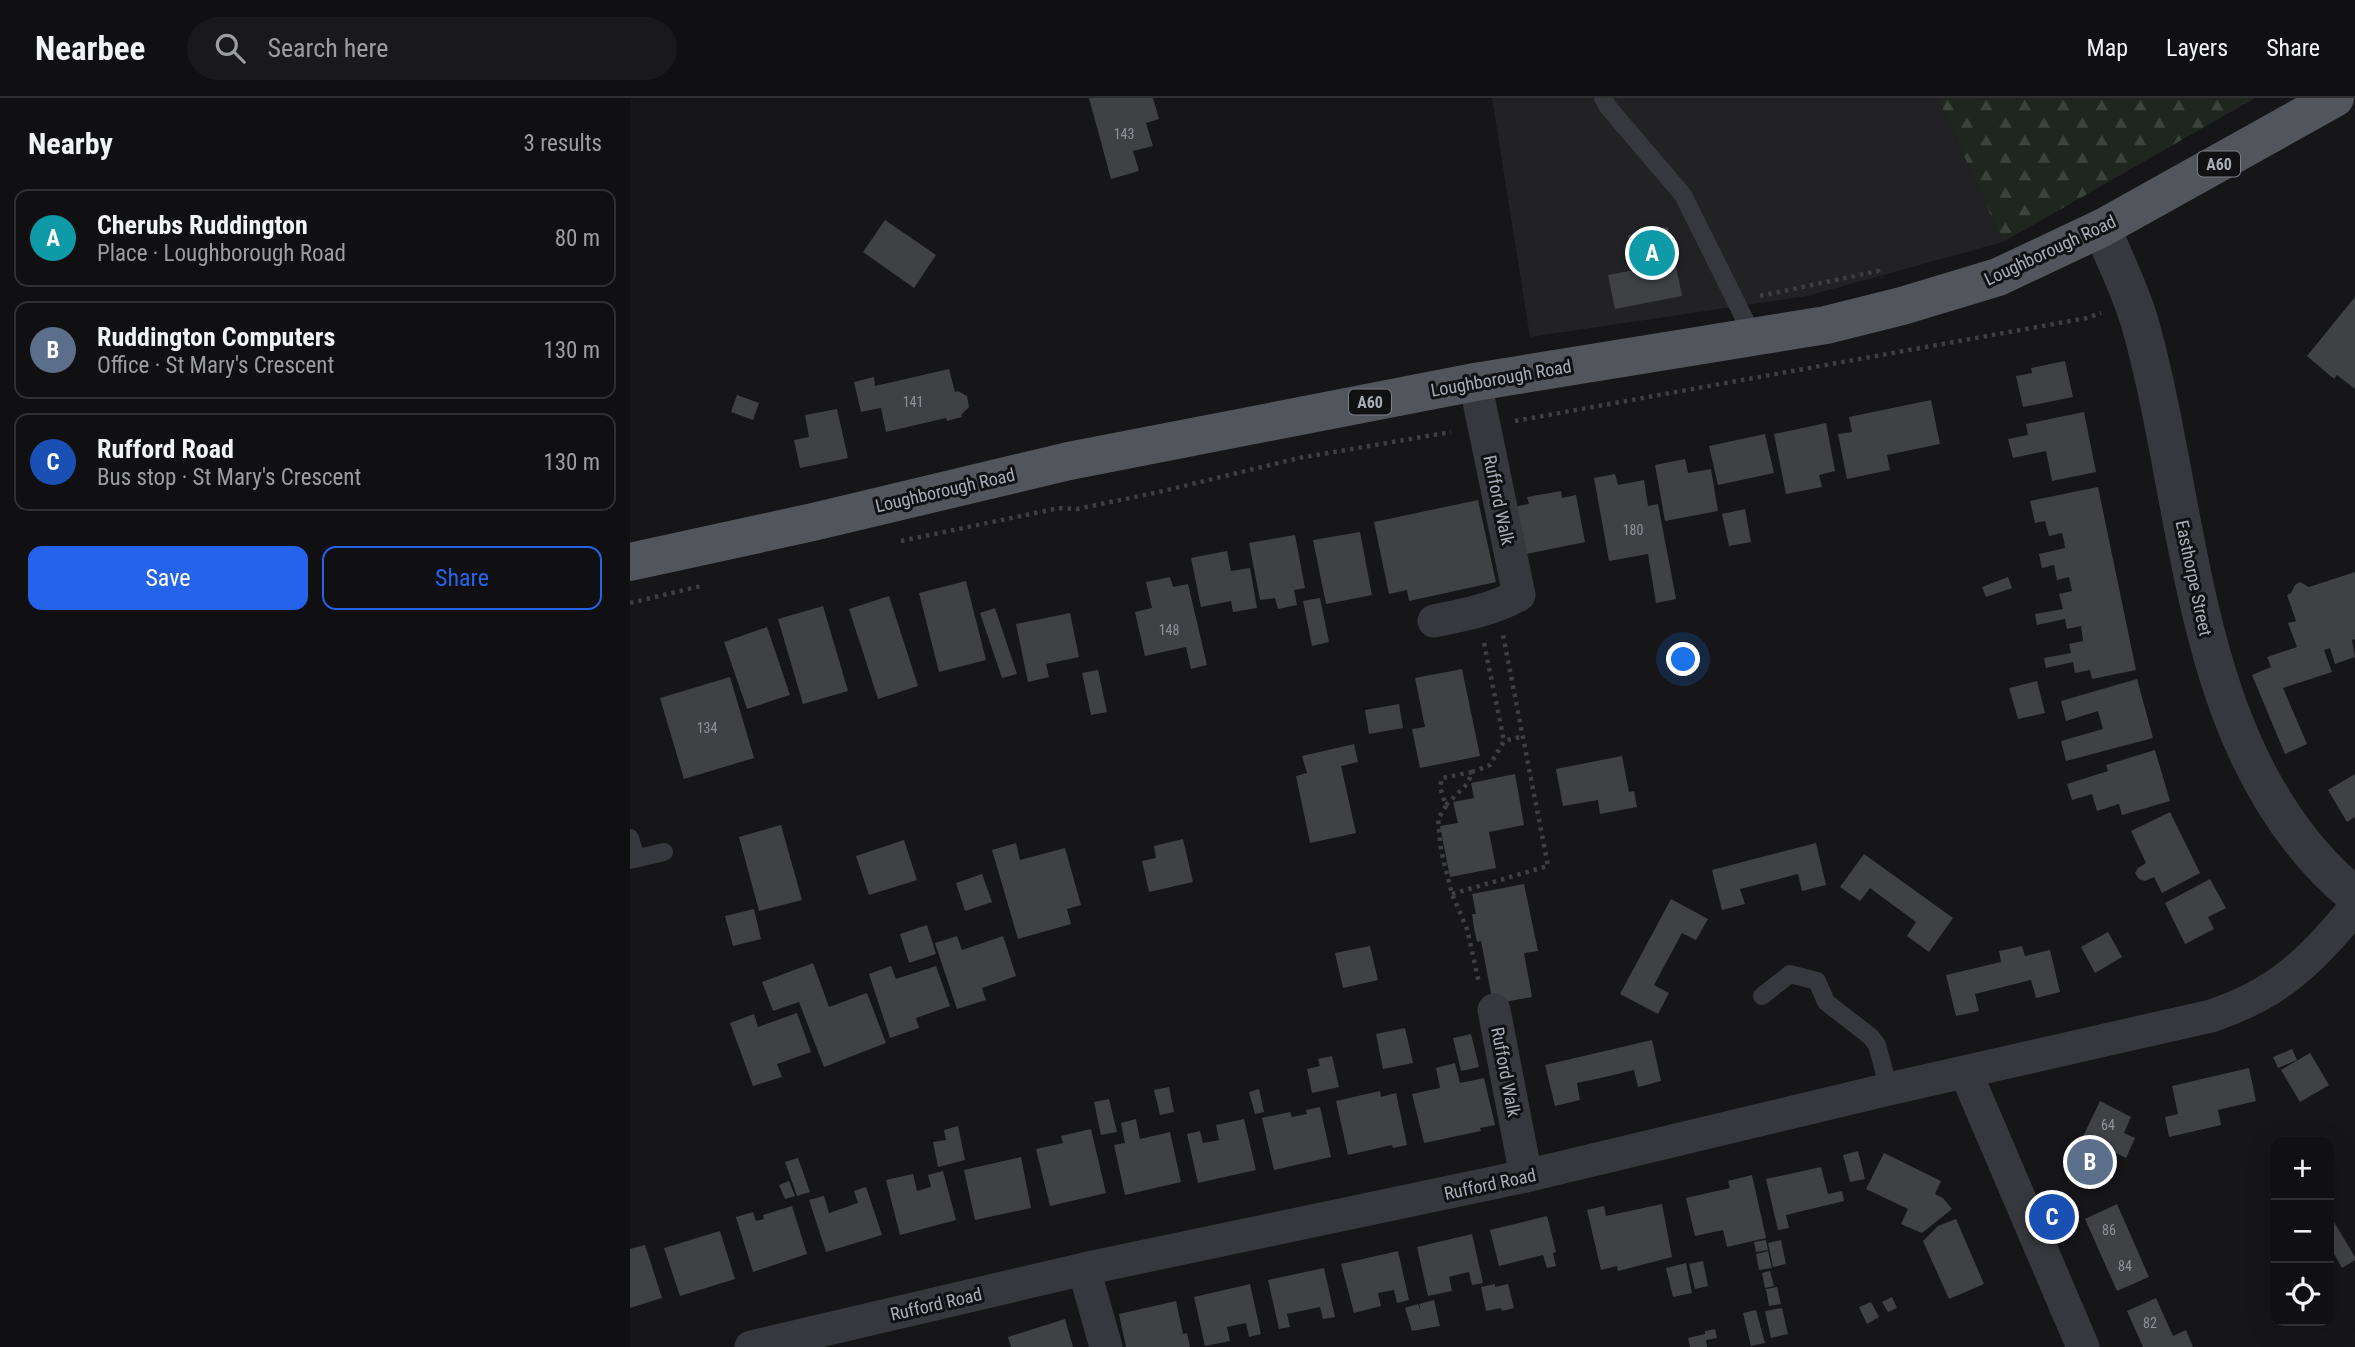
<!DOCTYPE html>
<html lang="en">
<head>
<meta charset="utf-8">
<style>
	body { margin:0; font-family:"Roboto Condensed",sans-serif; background:#19191b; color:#f1f3f6 }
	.controls { position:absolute; right:21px; bottom:21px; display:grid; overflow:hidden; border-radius:14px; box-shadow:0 7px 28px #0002 }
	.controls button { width:63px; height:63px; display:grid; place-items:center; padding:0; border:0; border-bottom:2px solid #303032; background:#101012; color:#f1f3f6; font:35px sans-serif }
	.you { position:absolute; left:1054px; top:562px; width:24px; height:24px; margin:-18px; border:5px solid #fff; border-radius:50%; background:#1a73e8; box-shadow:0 0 0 10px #1a73e833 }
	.badge { display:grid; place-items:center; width:46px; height:46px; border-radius:50%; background:#2563eb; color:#fff; font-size:23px; font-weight:700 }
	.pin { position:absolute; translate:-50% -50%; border:4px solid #fff; box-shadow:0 2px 7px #0006 }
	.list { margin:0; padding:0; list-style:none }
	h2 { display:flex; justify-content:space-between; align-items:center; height:91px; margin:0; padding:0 28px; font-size:30px }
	h2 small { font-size:23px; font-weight:400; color:#9c9d9f }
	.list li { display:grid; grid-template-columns:46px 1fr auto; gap:21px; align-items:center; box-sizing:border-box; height:98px; margin:0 14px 14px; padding:0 14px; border:2px solid #303032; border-radius:14px }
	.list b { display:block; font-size:26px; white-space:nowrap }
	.list p { margin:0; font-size:23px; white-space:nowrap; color:#9c9d9f }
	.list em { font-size:23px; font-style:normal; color:#9c9d9f }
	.actions { display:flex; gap:14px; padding:21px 28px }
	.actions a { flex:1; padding:16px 0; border:2px solid #2563eb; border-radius:14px; text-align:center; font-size:24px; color:#2563eb }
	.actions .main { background:#2563eb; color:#fff }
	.icon { flex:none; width:38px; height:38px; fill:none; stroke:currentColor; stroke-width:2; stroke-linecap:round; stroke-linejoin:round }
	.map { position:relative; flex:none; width:1725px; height:1249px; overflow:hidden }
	header { display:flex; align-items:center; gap:42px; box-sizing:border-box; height:98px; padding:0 35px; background:#101012; border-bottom:2px solid #303032 }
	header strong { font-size:33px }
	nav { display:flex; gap:38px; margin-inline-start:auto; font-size:24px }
	.search { width:490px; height:63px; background:#19191b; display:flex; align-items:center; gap:18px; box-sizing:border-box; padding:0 24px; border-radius:38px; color:#9c9d9f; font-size:26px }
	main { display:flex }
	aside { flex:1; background:#101012 }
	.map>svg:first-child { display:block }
	.built { fill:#222225 }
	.forest { fill:url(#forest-firs) }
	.building { fill:#404145 }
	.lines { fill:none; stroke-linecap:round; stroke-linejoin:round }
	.path { stroke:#3d3f44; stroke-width:4.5; stroke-dasharray:3.5 5; stroke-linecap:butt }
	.service { stroke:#37383d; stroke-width:18 }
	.minor { stroke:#37383d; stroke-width:33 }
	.tertiary { stroke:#37383d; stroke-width:38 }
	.primary { stroke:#53555c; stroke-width:38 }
	.labels { text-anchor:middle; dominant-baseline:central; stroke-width:6; stroke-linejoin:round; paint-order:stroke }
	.number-label { font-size:14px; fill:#8e929b }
	.shield { fill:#111113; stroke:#7b7e86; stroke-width:2 }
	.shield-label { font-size:16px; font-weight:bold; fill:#a8adb8 }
	.street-label { font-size:18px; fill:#a8adb8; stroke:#111113 }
</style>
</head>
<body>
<header>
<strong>Nearbee</strong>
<div class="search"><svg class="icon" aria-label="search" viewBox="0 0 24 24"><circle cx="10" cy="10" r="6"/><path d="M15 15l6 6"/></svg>Search here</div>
<nav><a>Map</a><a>Layers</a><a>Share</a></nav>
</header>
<main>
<aside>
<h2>Nearby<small>3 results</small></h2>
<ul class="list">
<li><span class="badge" style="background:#0f9aa8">A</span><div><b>Cherubs Ruddington</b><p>Place · Loughborough Road</p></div><em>80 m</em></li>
<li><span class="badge" style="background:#5c6f8a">B</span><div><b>Ruddington Computers</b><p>Office · St Mary's Crescent</p></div><em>130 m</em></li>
<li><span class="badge" style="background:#1a4fb4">C</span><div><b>Rufford Road</b><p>Bus stop · St Mary's Crescent</p></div><em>130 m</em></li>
</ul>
<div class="actions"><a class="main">Save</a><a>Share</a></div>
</aside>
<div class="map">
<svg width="1725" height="1249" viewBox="0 0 1725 1249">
	<defs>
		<pattern id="forest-firs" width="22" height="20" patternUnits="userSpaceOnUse" patternTransform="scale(1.75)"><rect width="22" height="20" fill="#1e261f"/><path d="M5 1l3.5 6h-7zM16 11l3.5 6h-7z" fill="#3c433d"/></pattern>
	</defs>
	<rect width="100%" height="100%" fill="#161618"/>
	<path class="built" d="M862 0H1308L1373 144 1177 198 900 239Z"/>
	<path class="forest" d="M1308 0H1625L1373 144Z"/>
	<path class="building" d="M459 0H523L529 21 516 25 523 48 503 53 509 73 481 81Z
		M255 122 306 157 284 190 233 154Z
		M1038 129 1052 198 985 211 978 177 1004 172 998 137Z
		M1725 199V291L1707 277 1704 281 1677 258Z
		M1435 263 1443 299 1393 309 1386 278 1402 275 1401 270Z
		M319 271 325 294 328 293 337 298 339 309 331 317 332 319 317 323 316 320 256 334 251 310 231 314 224 284 244 279 245 288Z
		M107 297 129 305 123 322 101 314Z
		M1301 302 1310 346 1257 357 1260 372 1217 381 1208 336 1222 334 1219 319Z
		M207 311 218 360 170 370 164 342 179 339 175 317Z
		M1454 314 1466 374 1422 383 1416 353 1383 360 1378 341 1398 337 1396 326Z
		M1196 325 1205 373 1189 377 1192 389 1156 396 1144 336Z
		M1135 336 1144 375 1088 387 1079 348Z
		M1055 361 1058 375 1081 371 1088 413 1035 423 1025 367Z
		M985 376 988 387 1014 382 1018 408 1028 406 1046 501 1026 505 1018 456 979 463 964 380Z
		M1468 389 1506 572 1462 581 1460 572 1445 575 1443 564 1416 570 1414 560 1441 555 1439 546 1453 543 1451 528 1437 531 1435 521 1407 527 1405 516 1433 511 1429 496 1442 493 1439 479 1427 482 1424 467 1412 470 1409 456 1435 450 1434 443 1432 435 1419 438 1415 423 1405 425 1400 403Z
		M931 393 932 400 946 397 955 444 892 457 883 409 899 406 897 399Z
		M848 402 866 484 779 503 777 492 759 496 744 424Z
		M1115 411 1121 444 1099 448 1092 416Z
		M730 434 742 497 696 506 683 442Z
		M665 437 675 490 664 492 667 507 648 511 645 500 630 502 619 445Z
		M597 453 601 473 620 470 627 510 603 514 601 503 571 509 561 460Z
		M1725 474V541L1722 542 1725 559 1705 566 1700 550 1694 552 1702 574 1653 590 1677 646 1655 656 1622 577 1641 569 1637 559 1667 549 1658 525 1666 523 1657 497 1661 495 1665 487 1670 484 1679 489Z
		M540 479 543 489 558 486 577 567 561 571 556 549 515 558 505 514 522 510 516 484Z
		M1378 479 1382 490 1356 499 1352 489Z
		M336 483 356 562 309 574 289 495Z
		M259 498 288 588 248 601 219 511Z
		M690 500 699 544 682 548 673 503Z
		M193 508 218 593 173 606 148 521Z
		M365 510 387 576 372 580 350 515Z
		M440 515 449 559 416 566 419 579 398 584 386 526Z
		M137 529 160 597 117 611 94 544Z
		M832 571 850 658 790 670 782 631 795 629 785 580Z
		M468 572 477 614 461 617 452 575Z
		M100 579 124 660 54 681 30 600Z
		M1507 581 1523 640 1436 663 1431 643 1473 631 1468 613 1436 623 1431 603Z
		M1407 583 1415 615 1388 621 1379 590Z
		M769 606 773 630 739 636 735 612Z
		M724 646 728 664 711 668 726 735 680 745 666 678 677 675 672 658Z
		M1525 652 1540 703 1492 717 1489 706 1467 713 1462 696 1442 702 1437 686 1478 673 1476 667Z
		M992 658 999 694 1004 693 1007 709 970 716 968 702 933 708 926 671Z
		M885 676 894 727 859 734 866 770 820 779 810 728 828 725 823 704 844 700 841 685Z
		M1725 676V719L1717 724 1698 692Z
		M1540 714 1570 775 1532 795 1524 779 1515 783 1509 781 1505 775 1508 770 1516 765 1501 733Z
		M151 727 172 802 129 813 109 739Z
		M553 741 563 784 519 794 512 763 526 760 524 748Z
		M274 742 287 782 239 797 226 758Z
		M386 745 390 762 435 750 451 807 437 811 441 826 388 841 362 752Z
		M1186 745 1196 787 1172 793 1168 776 1110 791 1115 806 1092 812 1082 772Z
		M1234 756 1323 820 1299 854 1277 838 1286 824 1240 790 1230 803 1210 789Z
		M352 776 362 804 335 813 326 785Z
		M1580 781 1596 810 1578 819 1584 831 1555 846 1535 805Z
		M894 786 908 853 894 855 902 899 863 906 851 843 847 844 844 830 842 816H846L842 796Z
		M1041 801 1078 821 1066 842 1052 835 1024 887 1039 895 1028 916 990 896Z
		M124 811 131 841 103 848 95 818Z
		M297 827 306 856 279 865 270 836Z
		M1478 834 1492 859 1465 875 1451 849Z
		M327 838 332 852 373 838 386 878 352 890 356 902 327 911 305 845Z
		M740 848 748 882 713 890 705 855Z
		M1392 848 1395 858 1420 852 1430 894 1406 900 1401 882 1345 896 1349 913 1326 918 1316 877 1371 864 1369 853Z
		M183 865 199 909 237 895 256 945 194 969 169 904 143 913 132 884Z
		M261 868 266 881 306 868 320 908 286 920 289 930 260 940 239 876Z
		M167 915 181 954 147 966 152 979 123 988 100 925 124 916 128 929Z
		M775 930 783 965 753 971 746 936Z
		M841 936 849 969 831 973 823 940Z
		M1022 942 1031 983 1008 989 1004 972 975 979 947 985 950 1002 925 1008 915 967Z
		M1662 951 1667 962 1648 970 1643 959Z
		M1680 955 1699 987 1670 1004 1651 972Z
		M702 958 709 989 682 995 677 971 690 968 688 961Z
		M825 965 830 985 854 980 865 1027 850 1030 851 1033 794 1045 782 996 810 990 806 970Z
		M1619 970 1626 1003 1588 1012 1591 1027 1539 1039 1535 1019 1548 1016 1542 988Z
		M539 989 544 1014 530 1017 524 992Z
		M629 991 634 1014 625 1016 619 994Z
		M750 993 751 999 766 995 777 1047 763 1050 762 1047 718 1057 706 1003Z
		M479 1001 487 1034 471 1037 464 1004Z
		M1470 1003 1501 1019 1494 1035 1505 1040 1496 1060 1484 1054 1468 1090 1436 1074Z
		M690 1009 701 1059 644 1072 632 1020 660 1014 662 1019 677 1016 676 1012Z
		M506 1021 510 1041 540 1034 551 1084 495 1097 484 1047 495 1045 491 1025Z
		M614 1021 626 1072 568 1085 557 1036 570 1033 573 1045 589 1042 586 1027Z
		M328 1028 335 1062 308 1069 303 1044 316 1042 314 1032Z
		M461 1031 476 1095 420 1108 406 1051 433 1045 431 1038Z
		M1228 1053 1235 1081 1220 1084 1213 1057Z
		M1254 1055 1311 1083 1305 1096 1313 1100 1322 1111 1292 1135 1271 1126 1278 1111 1236 1091Z
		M391 1059 401 1110 345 1122 334 1072Z
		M168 1060 180 1094 167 1098 155 1064Z
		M1191 1069 1198 1096 1212 1093 1214 1103 1156 1117 1159 1130 1148 1132 1136 1081Z
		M313 1073 326 1122 270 1137 256 1082 283 1076 287 1093 301 1089 298 1077Z
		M1122 1077 1136 1140 1097 1149 1093 1132 1065 1138 1056 1100 1100 1090 1098 1083Z
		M159 1083 165 1098 155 1101 149 1087Z
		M236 1089 252 1137 196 1154 179 1102 194 1098 199 1115 228 1105 224 1093Z
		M1032 1106 1042 1159 988 1173 987 1168 971 1172 957 1112 974 1108 976 1118Z
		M1487 1106 1519 1179 1487 1193 1455 1121Z
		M162 1108 177 1156 123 1174 106 1119 123 1114 126 1123 134 1121 133 1117Z
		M917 1118 926 1154 923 1155 926 1168 917 1170 913 1157 869 1168 860 1132Z
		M1701 1119 1725 1159V1162L1712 1170 1699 1147V1121Z
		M1326 1121 1354 1186 1319 1201 1293 1143 1308 1128Z
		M90 1133 105 1181 50 1198 34 1150Z
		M842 1136 853 1185 842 1187 839 1174 822 1178 819 1179 822 1193 798 1198 787 1149Z
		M1136 1142 1138 1152 1126 1154 1124 1144Z
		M1151 1142 1156 1166 1143 1169 1138 1145Z
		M15 1147 32 1200 0 1210V1151Z
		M768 1153 779 1202 767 1205 764 1192 748 1195 751 1208 724 1215 711 1166Z
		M1138 1153 1142 1170 1129 1172 1126 1156Z
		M1073 1163 1078 1188 1065 1191 1059 1166Z
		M1056 1165 1062 1195 1043 1199 1036 1170Z
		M694 1170 705 1219 693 1221 690 1209 657 1216 660 1229 649 1231 638 1182Z
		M1140 1173 1144 1188 1135 1190 1132 1175Z
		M620 1186 631 1236 619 1239 616 1225 597 1229 600 1243 575 1248 564 1199Z
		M865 1186V1189L878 1186 884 1210 872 1213 871 1210 856 1213 851 1189Z
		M1147 1189 1151 1206 1139 1208 1136 1191Z
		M1262 1199 1267 1210 1258 1214 1252 1204Z
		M1526 1200 1543 1238 1556 1232 1563 1249H1513L1497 1213Z
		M804 1202 810 1228 782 1233 775 1210 788 1206 791 1214 789 1206Z
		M546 1203 553 1236 557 1235 560 1249H496L489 1216Z
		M1241 1204 1249 1219 1237 1226 1229 1209Z
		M1152 1210 1158 1236 1141 1240 1135 1213Z
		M1126 1212 1135 1245 1121 1248 1113 1215Z
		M435 1221 443 1249H381L378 1239Z
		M1085 1231 1087 1240 1076 1242 1077 1249H1060L1058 1240 1075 1236V1233Z"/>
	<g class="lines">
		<path class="path" d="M1130 198 1248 173 1252 179
			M885 323 1457 220 1471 215
			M271 443 429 410 447 411 529 394 669 360 821 334
			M0 505 71 488
			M854 545 874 643
			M842 674 812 680 810 689 816 708 808 721 811 752 822 796 837 831 849 885
			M816 707 838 685 842 674 860 667 874 643 894 638
			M822 796 918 768 873 537"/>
		<path class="service" d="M973 0 978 9 1053 97 1123 238
			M0 740 6 760
			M0 762 34 754
			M1132 898 1160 876 1187 883 1196 904 1241 939 1247 947 1259 991"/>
		<path class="minor" d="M804 523C834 517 861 512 889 497L845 284
			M864 912 896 1078
			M1336 975 1453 1249
			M454 1171 476 1249
			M121 1249 454 1171 896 1078 1259 991 1581 918C1650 895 1680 863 1725 810"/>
		<path class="tertiary" d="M1472 130C1485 163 1502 195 1511 229 1564 419 1559 661 1725 798"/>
		<path class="primary" d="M0 464 183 424 439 363 845 284 1196 227 1272 208 1368 179 1472 130 1705 0"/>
	</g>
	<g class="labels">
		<g class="number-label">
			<text x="494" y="36">143</text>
			<text x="283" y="304">141</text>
			<text x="1003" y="432">180</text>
			<text x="539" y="532">148</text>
			<text x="77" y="630">134</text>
			<text x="1478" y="1027">64</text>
			<text x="1479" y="1132">86</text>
			<text x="1495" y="1168">84</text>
			<text x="1520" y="1225">82</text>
		</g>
		<g class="shield">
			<rect x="1568" y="53.5" width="42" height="25" rx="5"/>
			<rect x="719" y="291.5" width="42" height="25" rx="5"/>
		</g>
		<g class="shield-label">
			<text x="1589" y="66">A60</text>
			<text x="740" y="304">A60</text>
		</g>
		<g class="street-label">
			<text transform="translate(1420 152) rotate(-25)">Loughborough Road</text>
			<text transform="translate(871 280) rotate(-10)">Loughborough Road</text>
			<text transform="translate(315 392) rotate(-13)">Loughborough Road</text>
			<text transform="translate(869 402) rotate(78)">Rufford Walk</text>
			<text transform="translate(1564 480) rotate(78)">Easthorpe Street</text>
			<text transform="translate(876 974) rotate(79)">Rufford Walk</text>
			<text transform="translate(860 1086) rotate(-12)">Rufford Road</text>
			<text transform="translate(306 1206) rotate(-13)">Rufford Road</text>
		</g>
	</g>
</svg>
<div class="controls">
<button>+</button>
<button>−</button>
<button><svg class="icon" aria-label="locate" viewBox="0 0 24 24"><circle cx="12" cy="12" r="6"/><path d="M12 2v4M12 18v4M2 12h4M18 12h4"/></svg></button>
</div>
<div class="you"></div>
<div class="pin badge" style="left:1022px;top:155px;background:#0f9aa8">A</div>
<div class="pin badge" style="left:1460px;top:1064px;background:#5c6f8a">B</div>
<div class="pin badge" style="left:1422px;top:1119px;background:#1a4fb4">C</div>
</div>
</main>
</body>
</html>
